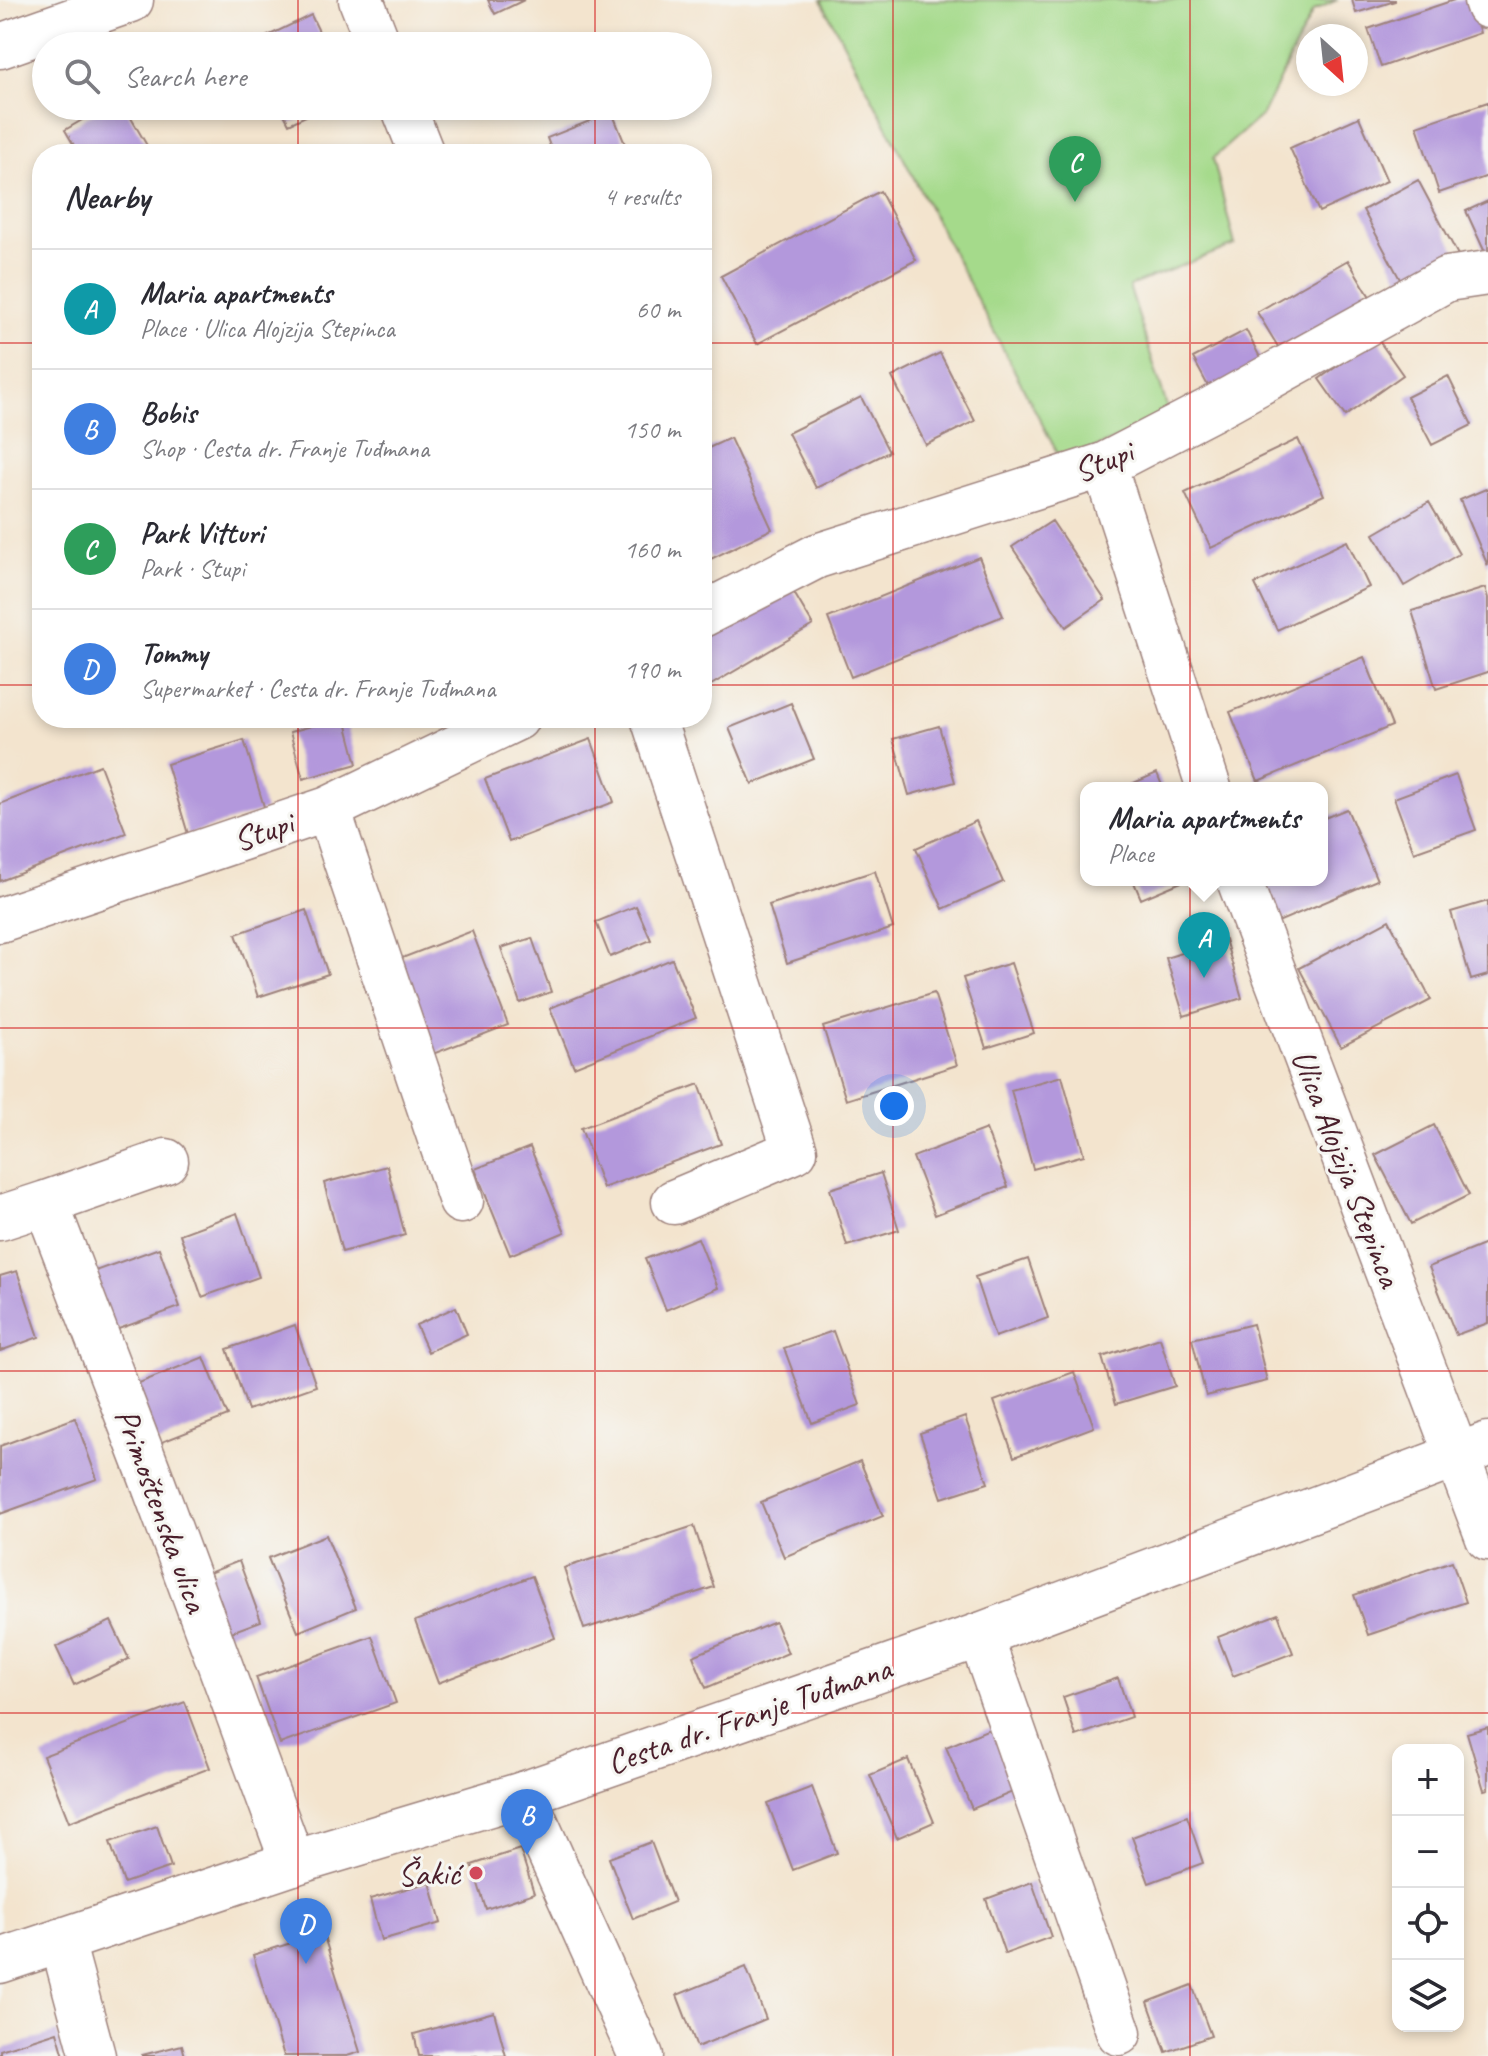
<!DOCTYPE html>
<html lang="en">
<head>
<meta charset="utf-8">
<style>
	body { margin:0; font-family:Caveat,sans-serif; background:#f2f2f3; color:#2b2b33 }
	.controls { position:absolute; right:24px; bottom:24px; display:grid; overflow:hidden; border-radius:16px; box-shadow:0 4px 12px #0003 }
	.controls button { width:72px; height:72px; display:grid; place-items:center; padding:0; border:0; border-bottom:2px solid #e1e1e2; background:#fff; color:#2b2b33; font:40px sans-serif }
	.compass { position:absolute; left:1296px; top:24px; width:72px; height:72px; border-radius:50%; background:#fff; box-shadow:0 4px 12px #0003; rotate:153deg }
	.you { position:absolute; left:894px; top:1106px; width:28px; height:28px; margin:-20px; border:6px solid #fff; border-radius:50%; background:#1a73e8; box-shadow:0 0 0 12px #1a73e833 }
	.badge { display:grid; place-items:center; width:52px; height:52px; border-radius:50%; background:#d1495b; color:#fff; font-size:26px; font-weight:700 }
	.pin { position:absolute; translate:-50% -66px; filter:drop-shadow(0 2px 4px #0008) }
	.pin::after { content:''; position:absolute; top:42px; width:28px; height:24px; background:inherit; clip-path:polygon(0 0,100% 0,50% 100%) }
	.popup { position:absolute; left:1080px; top:782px; width:248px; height:104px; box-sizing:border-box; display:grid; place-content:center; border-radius:16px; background:#fff; filter:drop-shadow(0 2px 6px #0005); font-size:26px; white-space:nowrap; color:#7c7c81 }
	.popup b { font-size:30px; color:#2b2b33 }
	.popup::after { content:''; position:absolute; left:50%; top:100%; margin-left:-16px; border:16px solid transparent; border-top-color:#fff }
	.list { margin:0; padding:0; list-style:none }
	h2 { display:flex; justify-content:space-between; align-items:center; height:104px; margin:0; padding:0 32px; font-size:34px }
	h2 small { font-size:26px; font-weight:400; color:#7c7c81 }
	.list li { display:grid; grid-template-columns:52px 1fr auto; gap:24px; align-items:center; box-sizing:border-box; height:120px; padding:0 32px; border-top:2px solid #e1e1e2 }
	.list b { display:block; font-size:30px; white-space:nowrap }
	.list p { margin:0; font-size:26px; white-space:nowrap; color:#7c7c81 }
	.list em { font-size:26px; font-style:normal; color:#7c7c81 }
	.icon { flex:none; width:44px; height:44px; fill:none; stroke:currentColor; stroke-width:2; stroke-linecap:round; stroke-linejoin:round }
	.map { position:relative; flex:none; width:1488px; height:2056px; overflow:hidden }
	.search { position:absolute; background:#fff; box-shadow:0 4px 12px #0003; left:32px; top:32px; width:680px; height:88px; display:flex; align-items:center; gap:20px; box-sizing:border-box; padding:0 28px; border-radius:44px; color:#7c7c81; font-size:30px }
	.panel { position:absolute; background:#fff; box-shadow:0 4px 12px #0003; left:32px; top:144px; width:680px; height:584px; border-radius:32px }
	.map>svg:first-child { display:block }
	.green { fill:#a5da8b; stroke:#787c5b; stroke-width:2 }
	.building { fill:#b398dc }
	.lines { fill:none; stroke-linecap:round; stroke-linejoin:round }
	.minor-casing { stroke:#9e827c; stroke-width:47 }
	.major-casing { stroke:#9e827c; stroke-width:47 }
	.minor { stroke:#fff; stroke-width:44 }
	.major { stroke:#fff; stroke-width:44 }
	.grid { fill:none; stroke:#d62828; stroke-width:2; stroke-opacity:0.55 }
	.poi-dot { fill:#d1495b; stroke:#f6f6f2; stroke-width:3 }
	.labels { text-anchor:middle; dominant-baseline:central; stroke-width:6; stroke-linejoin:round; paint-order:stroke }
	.street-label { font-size:34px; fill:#4a1f2b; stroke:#f6f6f2 }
	.poi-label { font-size:34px; fill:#4a1f2b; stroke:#f6f6f2; text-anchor:end }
</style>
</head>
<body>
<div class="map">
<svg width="1488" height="2056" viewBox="0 0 1488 2056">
	<rect width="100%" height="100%" fill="#f6f6f2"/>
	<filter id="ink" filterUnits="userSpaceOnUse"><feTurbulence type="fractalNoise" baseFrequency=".0125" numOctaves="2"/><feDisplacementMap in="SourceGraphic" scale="16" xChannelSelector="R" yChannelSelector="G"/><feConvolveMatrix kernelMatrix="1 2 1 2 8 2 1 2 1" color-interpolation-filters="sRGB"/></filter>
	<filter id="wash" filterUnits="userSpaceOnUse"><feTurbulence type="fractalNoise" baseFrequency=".006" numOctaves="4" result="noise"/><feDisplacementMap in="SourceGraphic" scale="32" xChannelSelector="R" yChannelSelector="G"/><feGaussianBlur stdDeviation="1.8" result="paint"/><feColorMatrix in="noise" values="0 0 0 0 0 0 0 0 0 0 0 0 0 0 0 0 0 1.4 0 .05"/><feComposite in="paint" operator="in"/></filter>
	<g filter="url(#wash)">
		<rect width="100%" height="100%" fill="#f3e4ce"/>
		<path class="green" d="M821 0H1337L1313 11 1262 115 1213 158 1235 245 1129 286 1170 416 1062 462Z"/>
		<g id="blocks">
			<path class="building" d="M488 0H524L495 14Z
				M1352 0H1395V1L1356 13Z
				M1454 0H1469L1480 33 1381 67 1368 29Z
				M311 15 326 46H253L251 44Z
				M1488 102V176L1439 193 1417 126Z
				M106 106H124L149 149 141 154H79L65 130Z
				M280 106H327L289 124Z
				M612 112 629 154H553L547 138Z
				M1359 117 1387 181 1319 212 1290 148Z
				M1418 180 1458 255 1403 285 1363 210Z
				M880 191 916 260 757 344 721 276Z
				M1488 201V259L1466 211Z
				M1348 260 1373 302 1283 355 1257 312Z
				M1246 330 1267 371 1215 399 1193 358Z
				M1377 338 1403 375 1345 416 1319 379Z
				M940 353 975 421 926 445 892 377Z
				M1448 376 1472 425 1432 445 1407 397Z
				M861 397 889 452 816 488 788 433Z
				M730 438 772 529 711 559 702 540V451Z
				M1298 439 1324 495 1211 548 1185 493Z
				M1488 488V566L1460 500Z
				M1429 502 1459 554 1404 586 1374 534Z
				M1052 521 1105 600 1066 627 1012 547Z
				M1347 541 1369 587 1277 630 1255 584Z
				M979 557 1003 616 851 677 828 618Z
				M787 581 813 625 711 685 702 670V631Z
				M1485 588 1488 598V672L1436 689 1412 611Z
				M1364 657 1392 726 1258 781 1230 712Z
				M791 703 814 759 752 784 729 728Z
				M340 718H345L357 764 303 779 290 732Z
				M939 726 955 782 909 795 893 739Z
				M591 739 614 802 509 842 485 779Z
				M244 740 265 810 188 834 167 764Z
				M100 765 126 833 0 881V804Z
				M1157 773 1163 788H1122Z
				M1456 775 1476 830 1414 852 1394 798Z
				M1347 809 1377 880 1278 922 1261 880H1322V819Z
				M976 821 1003 882 943 909 916 848Z
				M875 871 893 928 787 963 769 905Z
				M1133 880H1186L1141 899Z
				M1488 901V975L1471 980 1451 912Z
				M636 906 651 940 610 957 596 922Z
				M306 910 328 974 258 997 236 934Z
				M1389 920 1431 1000 1341 1047 1299 968Z
				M472 931 508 1025 425 1057 389 963Z
				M532 938 551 992 520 1003 501 948Z
				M1225 939 1242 998 1184 1016 1166 958Z
				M672 959 696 1018 574 1067 550 1008Z
				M1011 963 1034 1033 986 1048 963 978Z
				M934 993 957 1065 846 1100 823 1027Z
				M1062 1076 1084 1155 1033 1169 1011 1090Z
				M699 1084 721 1144 603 1188 581 1128Z
				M1434 1125 1469 1195 1411 1224 1375 1155Z
				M986 1129 1008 1187 935 1215 913 1157Z
				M530 1147 565 1232 510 1255 475 1169Z
				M387 1166 405 1235 342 1252 324 1183Z
				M881 1173 899 1230 847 1246 830 1189Z
				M237 1213 259 1277 202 1297 180 1234Z
				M698 1238 718 1288 666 1310 645 1259Z
				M1488 1243V1323L1456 1335 1429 1267Z
				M159 1248 180 1307 113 1331 92 1272Z
				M1028 1259 1048 1318 995 1337 975 1277Z
				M17 1271 39 1337 0 1351V1276Z
				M456 1307 467 1334 428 1352 416 1325Z
				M1253 1324 1267 1381 1206 1396 1192 1339Z
				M295 1325 316 1386 248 1410 227 1349Z
				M833 1331 860 1405 812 1423 784 1348Z
				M1160 1338 1175 1386 1116 1404 1102 1357Z
				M204 1357 228 1416 157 1444 134 1385Z
				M1074 1372 1094 1427 1014 1457 994 1401Z
				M965 1417 988 1483 942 1498 920 1433Z
				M75 1418 97 1479 0 1514V1446Z
				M860 1461 883 1516 784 1557 761 1502Z
				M694 1526 714 1587 584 1629 564 1568Z
				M326 1535 356 1608 298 1632 268 1558Z
				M239 1561 261 1621 218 1637 196 1578Z
				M1452 1561 1466 1602 1368 1635 1354 1595Z
				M532 1576 555 1638 438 1683 415 1621Z
				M1278 1614 1293 1653 1233 1676 1218 1637Z
				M111 1621 129 1659 74 1685 56 1647Z
				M775 1622 788 1653 706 1688 693 1656Z
				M372 1636 396 1703 280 1744 256 1677Z
				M1118 1678 1131 1717 1076 1736 1063 1697Z
				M185 1702 210 1768 69 1822 43 1756Z
				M994 1727 1020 1789 972 1809 946 1747Z
				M1488 1727V1789L1484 1790 1467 1733Z
				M908 1759 934 1822 897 1838 870 1775Z
				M812 1787 837 1853 793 1870 768 1804Z
				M1187 1816 1203 1863 1149 1883 1132 1837Z
				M157 1826 171 1867 124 1883 110 1842Z
				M651 1842 674 1902 633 1919 609 1858Z
				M520 1849 534 1893 486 1909 472 1865Z
				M430 1882 441 1923 381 1940 370 1899Z
				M1032 1882 1051 1937 1005 1954 986 1899Z
				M323 1933 360 2052 347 2056H284L253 1955Z
				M746 1967 766 2019 697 2047 677 1995Z
				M1192 1985 1211 2036 1166 2052 1148 2002Z
				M494 2012 506 2056H419L414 2034Z
				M57 2032 64 2056H0V2050Z
				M182 2045 185 2056H142V2055Z"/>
		</g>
	</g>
	<g filter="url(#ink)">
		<use href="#blocks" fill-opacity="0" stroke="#9e827c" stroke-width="2"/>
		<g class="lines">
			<defs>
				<path id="minor" d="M361 0 379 46
					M1486 0 1488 6
					M0 46 131 0
					M403 106 422 154
					M1104 465 1209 788
					M702 615 817 556 1104 465 1210 410 1447 279 1488 273
					M653 718 795 1151 674 1202
					M328 809 461 1201
					M1239 880 1488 1538
					M0 920 328 809 517 718
					M46 1203 166 1161
					M0 1218 46 1203 150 1475 293 1863
					M980 1635 1119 2033
					M523 1794 641 2056
					M62 1941 93 2056"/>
				<path id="major" d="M0 1961 293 1863 523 1794 980 1635 1488 1444"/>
			</defs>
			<use href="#minor" class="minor-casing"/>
			<use href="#major" class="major-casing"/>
			<use href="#minor" class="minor"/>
			<use href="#major" class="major"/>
		</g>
	</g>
	<path class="grid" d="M298 0V46M595 0V46M893 0V2056M1190 0V2056M298 106V154M595 106V154M0 343H42M702 343H1488M0 685H42M702 685H1488M298 718V2056M595 718V2056M0 1028H1488M0 1371H1488M0 1713H1488"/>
	<circle class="poi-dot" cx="476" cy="1873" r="8"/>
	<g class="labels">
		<g class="street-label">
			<text transform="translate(1103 461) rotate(-22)">Stupi</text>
			<text transform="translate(263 831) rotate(-19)">Stupi</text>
			<text transform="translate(1347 1168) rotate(69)">Ulica Alojzija Stepinca</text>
			<text transform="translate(162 1510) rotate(70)">Primoštenska ulica</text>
			<text transform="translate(749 1715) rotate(-19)">Cesta dr. Franje Tuđmana</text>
		</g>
		<g class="poi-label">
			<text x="460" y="1873">Šakić</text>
		</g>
	</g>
</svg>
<div class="controls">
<button>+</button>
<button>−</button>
<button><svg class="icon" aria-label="locate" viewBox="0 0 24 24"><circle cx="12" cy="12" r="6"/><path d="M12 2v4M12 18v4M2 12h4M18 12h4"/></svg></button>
<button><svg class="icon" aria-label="layers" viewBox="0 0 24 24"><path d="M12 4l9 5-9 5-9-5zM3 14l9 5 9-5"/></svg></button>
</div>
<svg class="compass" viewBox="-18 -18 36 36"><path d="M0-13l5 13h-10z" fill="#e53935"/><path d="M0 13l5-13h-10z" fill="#7c7c81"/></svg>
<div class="you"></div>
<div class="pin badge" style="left:1204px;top:978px;background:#0f9aa8">A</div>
<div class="popup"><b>Maria apartments</b>Place</div>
<div class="pin badge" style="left:527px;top:1855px;background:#3f7fe0">B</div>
<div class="pin badge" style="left:1075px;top:202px;background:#2e9e5b">C</div>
<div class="pin badge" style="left:306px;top:1964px;background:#3f7fe0">D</div>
<div class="search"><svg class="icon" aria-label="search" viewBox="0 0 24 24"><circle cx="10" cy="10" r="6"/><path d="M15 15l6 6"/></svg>Search here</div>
<section class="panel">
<h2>Nearby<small>4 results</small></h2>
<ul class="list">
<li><span class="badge" style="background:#0f9aa8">A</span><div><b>Maria apartments</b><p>Place · Ulica Alojzija Stepinca</p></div><em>60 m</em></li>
<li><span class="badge" style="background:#3f7fe0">B</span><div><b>Bobis</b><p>Shop · Cesta dr. Franje Tuđmana</p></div><em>150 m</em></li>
<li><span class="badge" style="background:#2e9e5b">C</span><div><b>Park Vitturi</b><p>Park · Stupi</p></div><em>160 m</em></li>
<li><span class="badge" style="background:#3f7fe0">D</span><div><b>Tommy</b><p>Supermarket · Cesta dr. Franje Tuđmana</p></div><em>190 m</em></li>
</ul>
</section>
</div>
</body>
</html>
